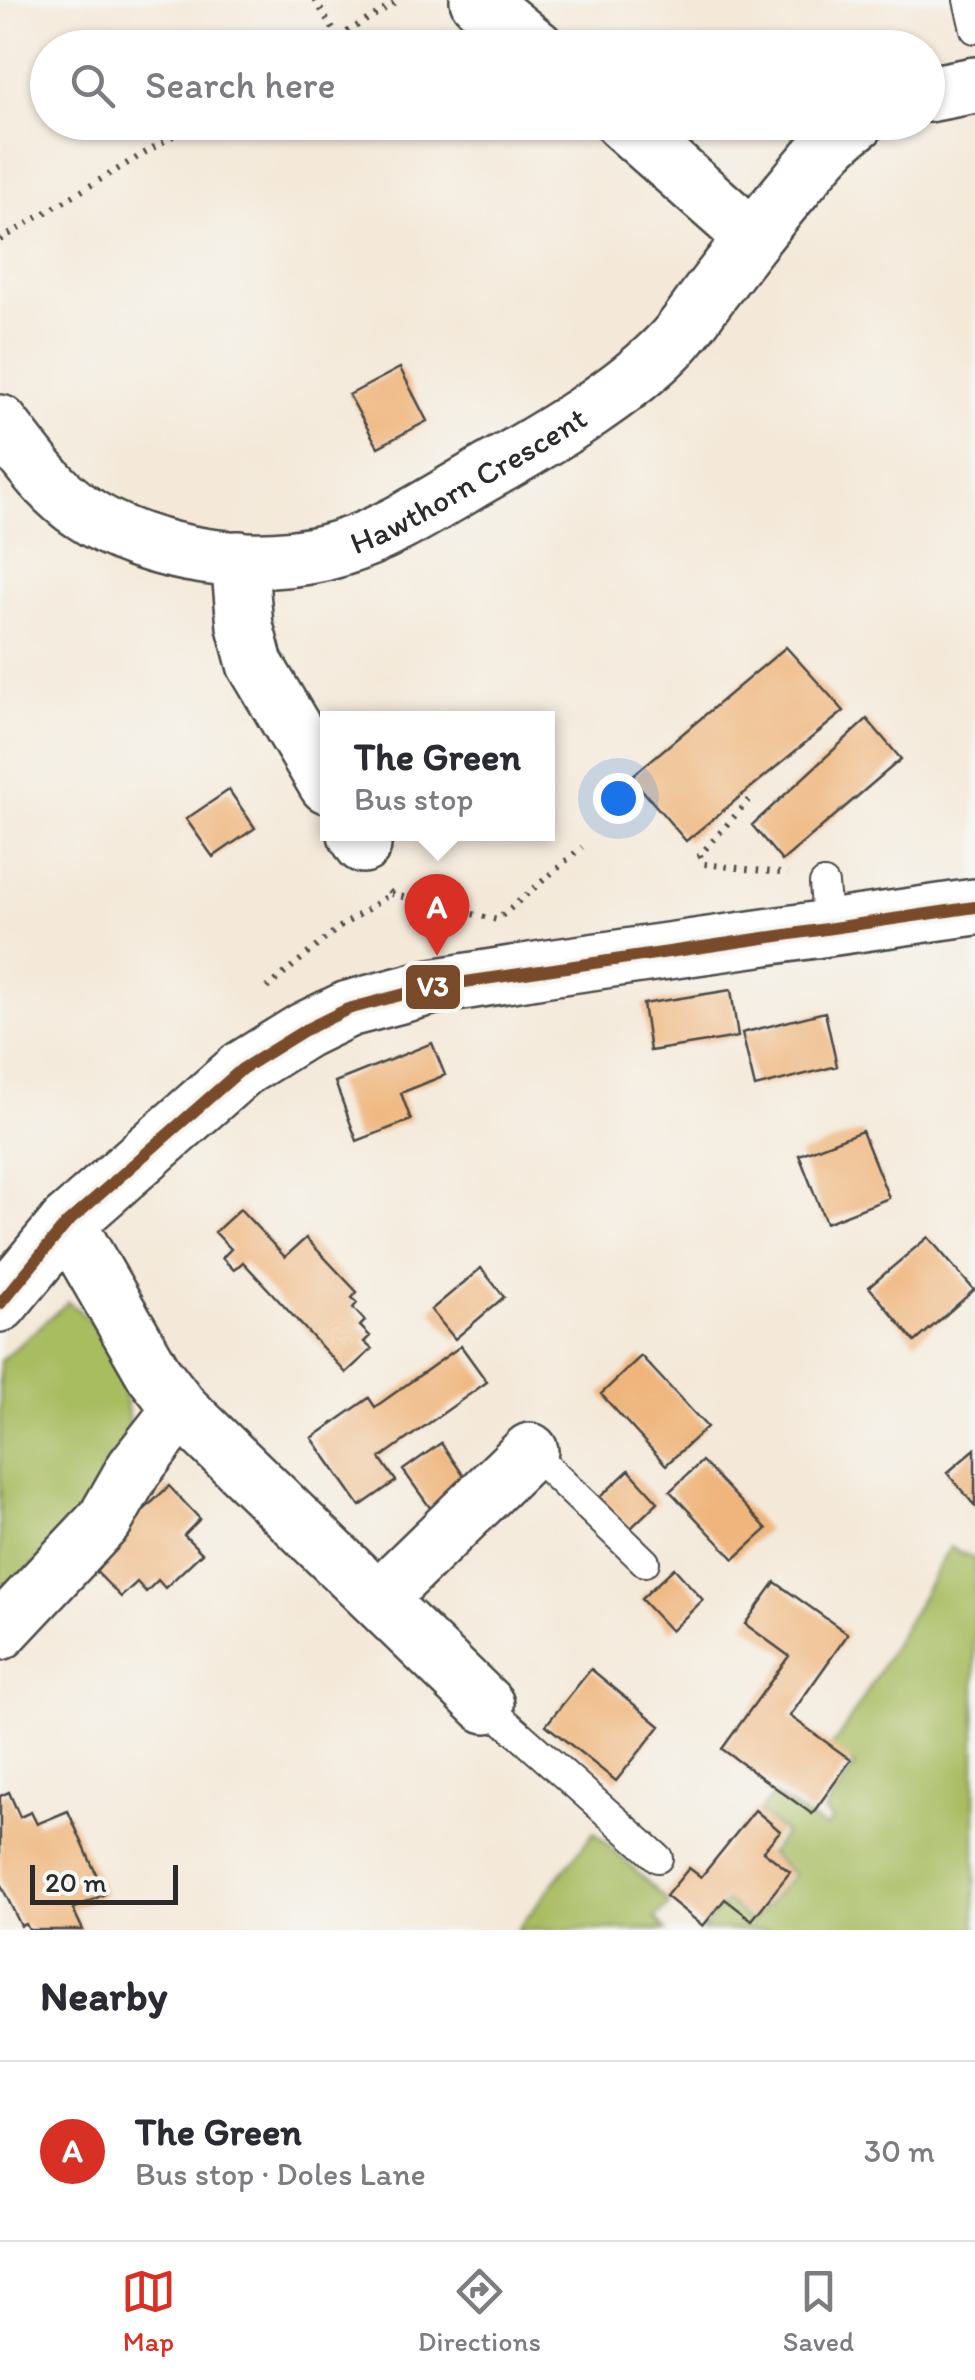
<!DOCTYPE html>
<html lang="en">
<head>
<meta charset="utf-8">
<style>
	body { margin:0; font-family:Itim,sans-serif; background:#f7f7f7; color:#2b2b33 }
	.scale { position:absolute; left:30px; bottom:25px; width:148px; box-sizing:border-box; padding-left:10px; border:5px solid #2b2b2b; border-top:0; font-size:28px; line-height:35px; white-space:nowrap; color:#2b2b2b; -webkit-text-stroke:8px #f6f6f2; paint-order:stroke }
	.you { position:absolute; left:618px; top:798px; width:35px; height:35px; margin:-25px; border:8px solid #fff; border-radius:50%; background:#1a73e8; box-shadow:0 0 0 15px #1a73e833 }
	.badge { display:grid; place-items:center; width:65px; height:65px; border-radius:50%; background:#d93025; color:#fff; font-size:32px; font-weight:700 }
	.pin { position:absolute; translate:-50% -82px; filter:drop-shadow(0 2px 5px #0008) }
	.pin::after { content:''; position:absolute; top:52px; width:35px; height:30px; background:inherit; clip-path:polygon(0 0,100% 0,50% 100%) }
	.popup { position:absolute; left:320px; top:711px; width:235px; height:130px; box-sizing:border-box; display:grid; place-content:center; border-radius:0px; background:#fff; filter:drop-shadow(0 2px 8px #0005); font-size:32px; white-space:nowrap; color:#7c7c81 }
	.popup b { font-size:38px; color:#2b2b33 }
	.popup::after { content:''; position:absolute; left:50%; top:100%; margin-left:-20px; border:20px solid transparent; border-top-color:#fff }
	.list { margin:0; padding:0; list-style:none }
	h2 { display:flex; justify-content:space-between; align-items:center; height:130px; margin:0; padding:0 40px; font-size:42px }
	h2 small { font-size:32px; font-weight:400; color:#7c7c81 }
	.list li { display:grid; grid-template-columns:65px 1fr auto; gap:30px; align-items:center; box-sizing:border-box; height:180px; padding:0 40px; border-top:2px solid #e1e1e2 }
	.list b { display:block; font-size:38px; white-space:nowrap }
	.list p { margin:0; font-size:32px; white-space:nowrap; color:#7c7c81 }
	.list em { font-size:32px; font-style:normal; color:#7c7c81 }
	.icon { flex:none; width:55px; height:55px; fill:none; stroke:currentColor; stroke-width:2; stroke-linecap:round; stroke-linejoin:round }
	.map { position:relative; flex:none; width:975px; height:1930px; overflow:hidden }
	.search { position:absolute; background:#fff; box-shadow:0 2px 8px #0004; left:30px; right:30px; top:30px; height:110px; display:flex; align-items:center; gap:25px; box-sizing:border-box; padding:0 35px; border-radius:55px; color:#7c7c81; font-size:38px }
	.sheet { height:310px; background:#fff }
	nav { display:flex; justify-content:space-around; align-items:center; box-sizing:border-box; height:140px; border-top:2px solid #e1e1e2; background:#fff; font-size:28px; color:#7c7c81 }
	nav a { display:grid; justify-items:center; gap:5px }
	nav .on { color:#d93025 }
	.map>svg:first-child { display:block }
	.green { fill:#a8bc61; stroke:#6a7446; stroke-width:2.5 }
	.building { fill:#efb57b }
	.lines { fill:none; stroke-linecap:round; stroke-linejoin:round }
	.lane-casing { stroke:#494845; stroke-width:32 }
	.street-casing { stroke:#494845; stroke-width:60 }
	.secondary-casing { stroke:#494845; stroke-width:60 }
	.path { stroke:#494845; stroke-width:6; stroke-dasharray:2.5 8; stroke-linecap:butt }
	.lane { stroke:#fff; stroke-width:28 }
	.street { stroke:#fff; stroke-width:55 }
	.secondary { stroke:#fff; stroke-width:55 }
	.bus-1-casing { stroke:#f6f6f2; stroke-width:20 }
	.bus-1 { stroke:#7a4b2a; stroke-width:12 }
	.labels { text-anchor:middle; dominant-baseline:central; stroke-width:9; stroke-linejoin:round; paint-order:stroke }
	.street-label { font-size:32px; fill:#2b2b2b; stroke:#f6f6f2 }
	.line-badge { stroke:#f6f6f2; stroke-width:4 }
	.badge-label { font-size:28px; text-anchor:middle; font-weight:bold; fill:#fff }
</style>
</head>
<body>
<div class="map">
<svg width="975" height="1930" viewBox="0 0 975 1930">
	<rect width="100%" height="100%" fill="#f6f6f2"/>
	<filter id="ink" filterUnits="userSpaceOnUse"><feTurbulence type="fractalNoise" baseFrequency=".01" numOctaves="2"/><feDisplacementMap in="SourceGraphic" scale="20" xChannelSelector="R" yChannelSelector="G"/><feConvolveMatrix kernelMatrix="1 2 1 2 8 2 1 2 1" color-interpolation-filters="sRGB"/></filter>
	<filter id="wash" filterUnits="userSpaceOnUse"><feTurbulence type="fractalNoise" baseFrequency=".0048" numOctaves="4" result="noise"/><feDisplacementMap in="SourceGraphic" scale="40" xChannelSelector="R" yChannelSelector="G"/><feGaussianBlur stdDeviation="2.25" result="paint"/><feColorMatrix in="noise" values="0 0 0 0 0 0 0 0 0 0 0 0 0 0 0 0 0 1.4 0 .05"/><feComposite in="paint" operator="in"/></filter>
	<g filter="url(#wash)">
		<rect width="100%" height="100%" fill="#f4e9d9"/>
		<path class="green" d="M68 1302C98 1323 113 1348 122 1383 127 1404 133 1430 125 1451 112 1488 30 1565 0 1598V1361Z
			M950 1547 975 1559V1930H702L727 1901 751 1923 794 1874 769 1853 785 1833 759 1812 773 1795 826 1828 832 1819 824 1812 855 1766 831 1748 860 1704Z
			M594 1832 670 1903 655 1918 666 1930H517Z"/>
		<g id="blocks">
			<path class="building" d="M400 368 427 421 378 447 349 395Z
				M786 647 844 711 686 841 631 777Z
				M867 719 901 759 782 861 752 825Z
				M229 790 255 828 213 857 186 819Z
				M731 990 738 1037 650 1051 643 1004Z
				M825 1012 837 1066 755 1087 742 1033Z
				M432 1043 445 1075 401 1093 411 1120 357 1141 335 1082Z
				M862 1131 889 1198 826 1223 799 1155Z
				M240 1209 285 1257 306 1238 357 1292 352 1298 357 1303 353 1308 365 1321 360 1326 370 1336 364 1342 372 1349 346 1373 243 1262 234 1270 222 1258 231 1249 215 1232Z
				M928 1237 974 1290 915 1342 869 1287Z
				M481 1268 504 1297 455 1339 431 1310Z
				M461 1346 487 1382 380 1458 396 1481 360 1506 312 1438 369 1398 375 1407Z
				M641 1356 707 1427 666 1465 601 1394Z
				M441 1443 468 1482 431 1509 403 1470Z
				M975 1449V1506L947 1473Z
				M702 1461 767 1529 734 1559 670 1491Z
				M629 1470 658 1502 630 1529 600 1497Z
				M169 1486 200 1519 184 1535 202 1553 165 1588 158 1580 146 1592 137 1582 121 1597 88 1563Z
				M674 1568 703 1600 671 1631 641 1599Z
				M775 1582 848 1634 790 1716 851 1760 812 1814 722 1749 789 1656 745 1624Z
				M591 1669 660 1726 616 1781 546 1725Z
				M9 1792 20 1817 31 1812 37 1824 68 1811 105 1894 73 1909 83 1930H29L26 1924 21 1926 0 1883V1796Z
				M755 1810 780 1831 763 1851 790 1872 752 1920 725 1899 703 1926 666 1896 689 1868 701 1877Z"/>
		</g>
	</g>
	<g filter="url(#ink)">
		<use href="#blocks" fill-opacity="0" stroke="#494845" stroke-width="2.5"/>
		<g class="lines">
			<defs>
				<path id="lane" d="M968 0 975 29
					M824 884 828 929
					M530 1451 645 1562
					M486 1705 658 1858"/>
				<g id="street">
					<path d="M478 0 537 48"/>
					<path d="M928 94 975 85"/>
					<path d="M622 122 752 237"/>
					<path id="s1" d="M0 423C25 454 48 490 82 512 148 557 261 573 338 549 391 533 439 500 486 473 546 439 625 393 672 343 688 326 700 306 714 288 740 254 766 220 794 187 814 163 831 140 857 122"/>
					<path d="M239 559 245 626 255 664 327 785"/>
					<path d="M356 834 363 845"/>
					<path d="M67 1223 154 1374 181 1409 486 1705"/>
					<path d="M379 1598 530 1451"/>
					<path d="M0 1632 105 1520 134 1469 181 1409"/>
				</g>
				<path id="secondary" d="M0 1304 67 1223 242 1069 305 1030 348 1009 431 987 549 968 975 907"/>
			</defs>
			<use href="#lane" class="lane-casing"/>
			<use href="#street" class="street-casing"/>
			<use href="#secondary" class="secondary-casing"/>
			<path class="path" d="M315 0 338 37
				M320 48 400 0
				M0 240 196 122
				M749 800 700 855 704 864 788 874
				M391 894 497 920 582 847
				M267 988 337 929 391 894 388 888"/>
			<use href="#lane" class="lane"/>
			<use href="#street" class="street"/>
			<use href="#secondary" class="secondary"/>
			<defs>
				<path id="bus-1" d="M0 1304 67 1223 242 1069 305 1030 348 1009 431 987 975 907"/>
			</defs>
			<use href="#bus-1" class="bus-1-casing"/>
			<use href="#bus-1" class="bus-1"/>
		</g>
	</g>
	<g class="labels">
		<g class="street-label">
			<text stroke="none"><textPath href="#s1" startOffset="535">Hawthorn Crescent</textPath></text>
		</g>
	</g>
	<rect class="line-badge" x="404" y="963" width="58" height="48" rx="10" fill="#7a4b2a"/>
	<g class="badge-label">
		<text x="433" y="996">V3</text>
	</g>
</svg>
<div class="scale">20 m</div>
<div class="you"></div>
<div class="pin badge" style="left:437px;top:956px">A</div>
<div class="popup"><b>The Green</b>Bus stop</div>
<div class="search"><svg class="icon" aria-label="search" viewBox="0 0 24 24"><circle cx="10" cy="10" r="6"/><path d="M15 15l6 6"/></svg>Search here</div>
</div>
<section class="sheet">
<h2>Nearby<small></small></h2>
<ul class="list">
<li><span class="badge">A</span><div><b>The Green</b><p>Bus stop · Doles Lane</p></div><em>30 m</em></li>
</ul>
</section>
<nav>
<a class="on"><svg class="icon" aria-label="map" viewBox="0 0 24 24"><path d="M3 6l6-2 6 2 6-2v14l-6 2-6-2-6 2zM9 4v14M15 6v14"/></svg>Map</a>
<a><svg class="icon" aria-label="directions" viewBox="0 0 24 24"><path d="M12 3l9 9-9 9-9-9zM9 14v-3h6M13 9l2 2-2 2"/></svg>Directions</a>
<a><svg class="icon" aria-label="saved" viewBox="0 0 24 24"><path d="M7 4h10v16l-5-4-5 4z"/></svg>Saved</a>
</nav>
</body>
</html>
